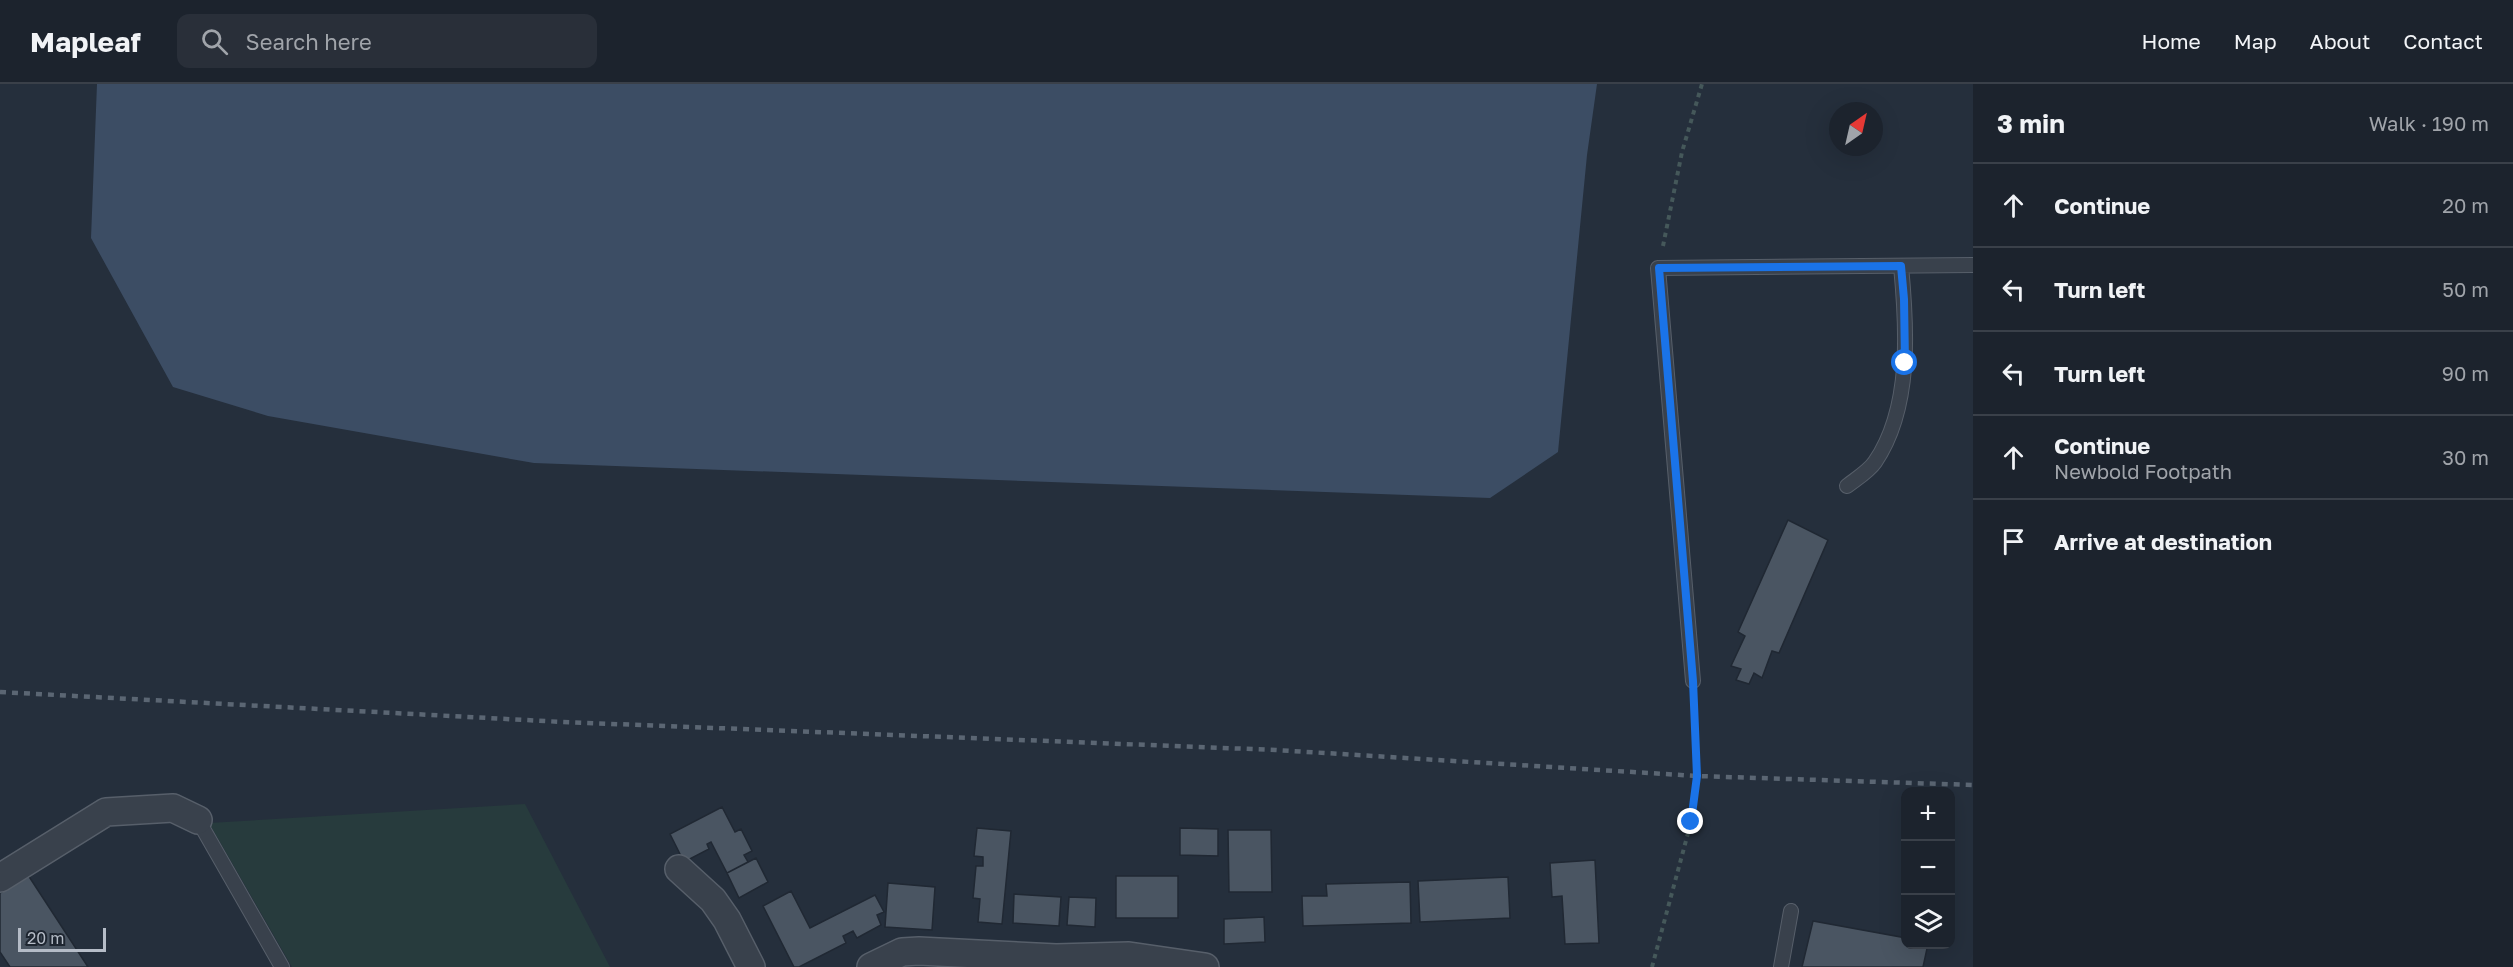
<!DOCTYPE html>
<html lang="en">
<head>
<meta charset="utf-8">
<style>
	body { margin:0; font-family:"Golos Text",sans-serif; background:#292f39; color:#f1f3f6 }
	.controls { position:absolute; right:18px; bottom:18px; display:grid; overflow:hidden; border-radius:12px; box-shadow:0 6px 24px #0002 }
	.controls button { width:54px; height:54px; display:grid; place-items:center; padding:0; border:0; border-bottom:2px solid #3a4049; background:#1c232d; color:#f1f3f6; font:30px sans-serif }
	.compass { position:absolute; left:1829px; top:18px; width:54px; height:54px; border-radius:50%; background:#1c232d; box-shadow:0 6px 24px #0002; rotate:34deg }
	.scale { position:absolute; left:18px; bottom:15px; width:88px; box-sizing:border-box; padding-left:6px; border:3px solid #b5bcc7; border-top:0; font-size:16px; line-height:21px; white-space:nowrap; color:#b5bcc7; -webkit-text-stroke:4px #1e2631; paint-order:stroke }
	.stop { position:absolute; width:18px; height:18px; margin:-14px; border:4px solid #1a73e8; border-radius:50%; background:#fff }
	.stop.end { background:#1a73e8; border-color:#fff; box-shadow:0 2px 6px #0008 }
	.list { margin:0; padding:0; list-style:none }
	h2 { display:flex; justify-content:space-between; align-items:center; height:78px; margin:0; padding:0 24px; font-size:26px }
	h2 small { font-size:20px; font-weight:400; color:#a0a4aa }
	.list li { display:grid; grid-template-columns:39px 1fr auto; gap:18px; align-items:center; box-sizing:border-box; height:84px; padding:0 24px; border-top:2px solid #3a4049 }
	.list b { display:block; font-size:22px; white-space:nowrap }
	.list p { margin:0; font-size:20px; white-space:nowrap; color:#a0a4aa }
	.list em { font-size:20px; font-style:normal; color:#a0a4aa }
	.icon { flex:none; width:33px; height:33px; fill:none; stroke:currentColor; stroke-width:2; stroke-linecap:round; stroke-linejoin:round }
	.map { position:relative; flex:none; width:1973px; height:883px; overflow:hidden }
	header { display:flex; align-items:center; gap:36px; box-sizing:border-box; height:84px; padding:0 30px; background:#1c232d; border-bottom:2px solid #3a4049 }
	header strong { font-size:28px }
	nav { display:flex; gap:33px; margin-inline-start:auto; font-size:21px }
	.search { width:420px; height:54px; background:#292f39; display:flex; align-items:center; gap:15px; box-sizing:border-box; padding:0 21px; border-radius:12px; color:#a0a4aa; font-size:22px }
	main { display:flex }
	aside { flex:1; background:#1c232d }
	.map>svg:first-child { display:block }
	.green { fill:#273b3d }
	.water { fill:#3c4d64 }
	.building { fill:#4a5562; stroke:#202833; stroke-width:1.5 }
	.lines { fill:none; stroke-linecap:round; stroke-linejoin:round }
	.service-casing { stroke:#575f6a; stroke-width:16 }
	.minor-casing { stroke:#575f6a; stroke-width:30 }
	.path { stroke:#45585a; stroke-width:4; stroke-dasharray:4.5 4.5; stroke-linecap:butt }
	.service { stroke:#39414c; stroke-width:14 }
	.minor { stroke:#39414c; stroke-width:27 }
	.rail { stroke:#5b6673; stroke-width:4.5; stroke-dasharray:6 6; stroke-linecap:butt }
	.route { stroke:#1a73e8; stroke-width:8 }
</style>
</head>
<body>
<header>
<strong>Mapleaf</strong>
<div class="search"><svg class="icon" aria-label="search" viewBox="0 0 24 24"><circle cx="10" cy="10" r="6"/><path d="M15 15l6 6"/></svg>Search here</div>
<nav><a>Home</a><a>Map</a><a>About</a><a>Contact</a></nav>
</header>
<main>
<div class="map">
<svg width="1973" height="883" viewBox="0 0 1973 883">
	<rect width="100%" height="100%" fill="#252f3c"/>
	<path class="green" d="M525 720 610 883H292L209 739Z"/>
	<path class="water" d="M97 0H1597L1587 71 1558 368 1490 414 534 379 268 332 173 303 91 154Z"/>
	<path class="building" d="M1788 436 1828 456 1779 569 1772 567 1762 594 1754 589 1749 600 1736 596 1741 585 1731 582 1745 552 1738 548Z
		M722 723 735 748 741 745 752 767 744 771 748 778 727 789 711 758 707 760 709 765 684 778 670 750Z
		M977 744 1011 747 1002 840 978 838 980 815 973 814 976 782H983V773L974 772Z
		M1180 744 1218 745V772L1180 771Z
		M1228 746H1271L1272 808H1229Z
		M756 774 768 798 739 814 727 789Z
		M1595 776 1599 859 1565 860 1562 812 1552 813 1550 779Z
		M28 791 88 883H10L0 868V809Z
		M1116 792H1178V834H1116Z
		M1508 793 1510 834 1420 838 1418 797Z
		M1410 798 1411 839 1303 842 1302 812H1327L1326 800Z
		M888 799 935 803 932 846 885 843Z
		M791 807 810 844 875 811 884 828 877 831 881 841 857 854 853 847 843 852 846 859 799 883H794L763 822Z
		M1014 810 1061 813 1059 842 1013 839Z
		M1069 813 1096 814 1095 843 1067 841Z
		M1264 833 1265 858 1224 860V835Z
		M1813 837 1906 854V860H1928L1923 883H1802Z"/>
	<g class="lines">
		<defs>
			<path id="service" d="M1847 402C1856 395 1869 387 1875 378 1912 324 1907 244 1901 182
				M1693 597 1658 184 1973 181
				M198 736 282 883
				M1781 883 1791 827"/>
			<path id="minor" d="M679 785 713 816 727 836 751 883
				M0 794 106 728 173 724 198 736
				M1056 874 1129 872 1205 883
				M871 883 902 868 919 867 1056 874V883"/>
		</defs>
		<use href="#service" class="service-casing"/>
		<use href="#minor" class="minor-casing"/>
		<path class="path" d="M1663 162 1682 68 1702 0
			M1652 883 1691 738 1697 692 1694 616"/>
		<use href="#service" class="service"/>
		<use href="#minor" class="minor"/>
		<path class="rail" d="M0 608 563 638 1276 666 1697 692 1973 701"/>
	</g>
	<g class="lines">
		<path class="route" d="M1691 738 1697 692 1693 597 1659 184 1901 182 1904 215 1905 279"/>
	</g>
</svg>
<div class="controls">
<button>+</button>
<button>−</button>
<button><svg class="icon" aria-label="layers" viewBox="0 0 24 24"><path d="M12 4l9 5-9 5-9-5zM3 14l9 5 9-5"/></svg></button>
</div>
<svg class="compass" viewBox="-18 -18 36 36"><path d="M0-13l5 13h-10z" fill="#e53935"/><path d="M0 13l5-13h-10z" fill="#a0a4aa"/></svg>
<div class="scale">20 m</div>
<div class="stop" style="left:1905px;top:279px"></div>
<div class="stop end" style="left:1691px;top:738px"></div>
</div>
<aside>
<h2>3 min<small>Walk · 190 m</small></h2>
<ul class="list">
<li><svg class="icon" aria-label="ahead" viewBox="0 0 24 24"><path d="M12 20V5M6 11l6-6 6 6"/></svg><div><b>Continue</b></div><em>20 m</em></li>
<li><svg class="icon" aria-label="left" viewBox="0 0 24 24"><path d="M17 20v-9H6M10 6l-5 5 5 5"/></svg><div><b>Turn left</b></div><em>50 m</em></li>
<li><svg class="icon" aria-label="left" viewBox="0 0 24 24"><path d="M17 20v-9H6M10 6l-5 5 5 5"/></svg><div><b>Turn left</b></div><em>90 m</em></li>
<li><svg class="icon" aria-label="ahead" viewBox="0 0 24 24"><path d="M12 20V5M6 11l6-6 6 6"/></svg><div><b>Continue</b><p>Newbold Footpath</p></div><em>30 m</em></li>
<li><svg class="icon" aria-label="arrive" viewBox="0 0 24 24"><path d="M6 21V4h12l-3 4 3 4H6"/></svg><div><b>Arrive at destination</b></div></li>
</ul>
</aside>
</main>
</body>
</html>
